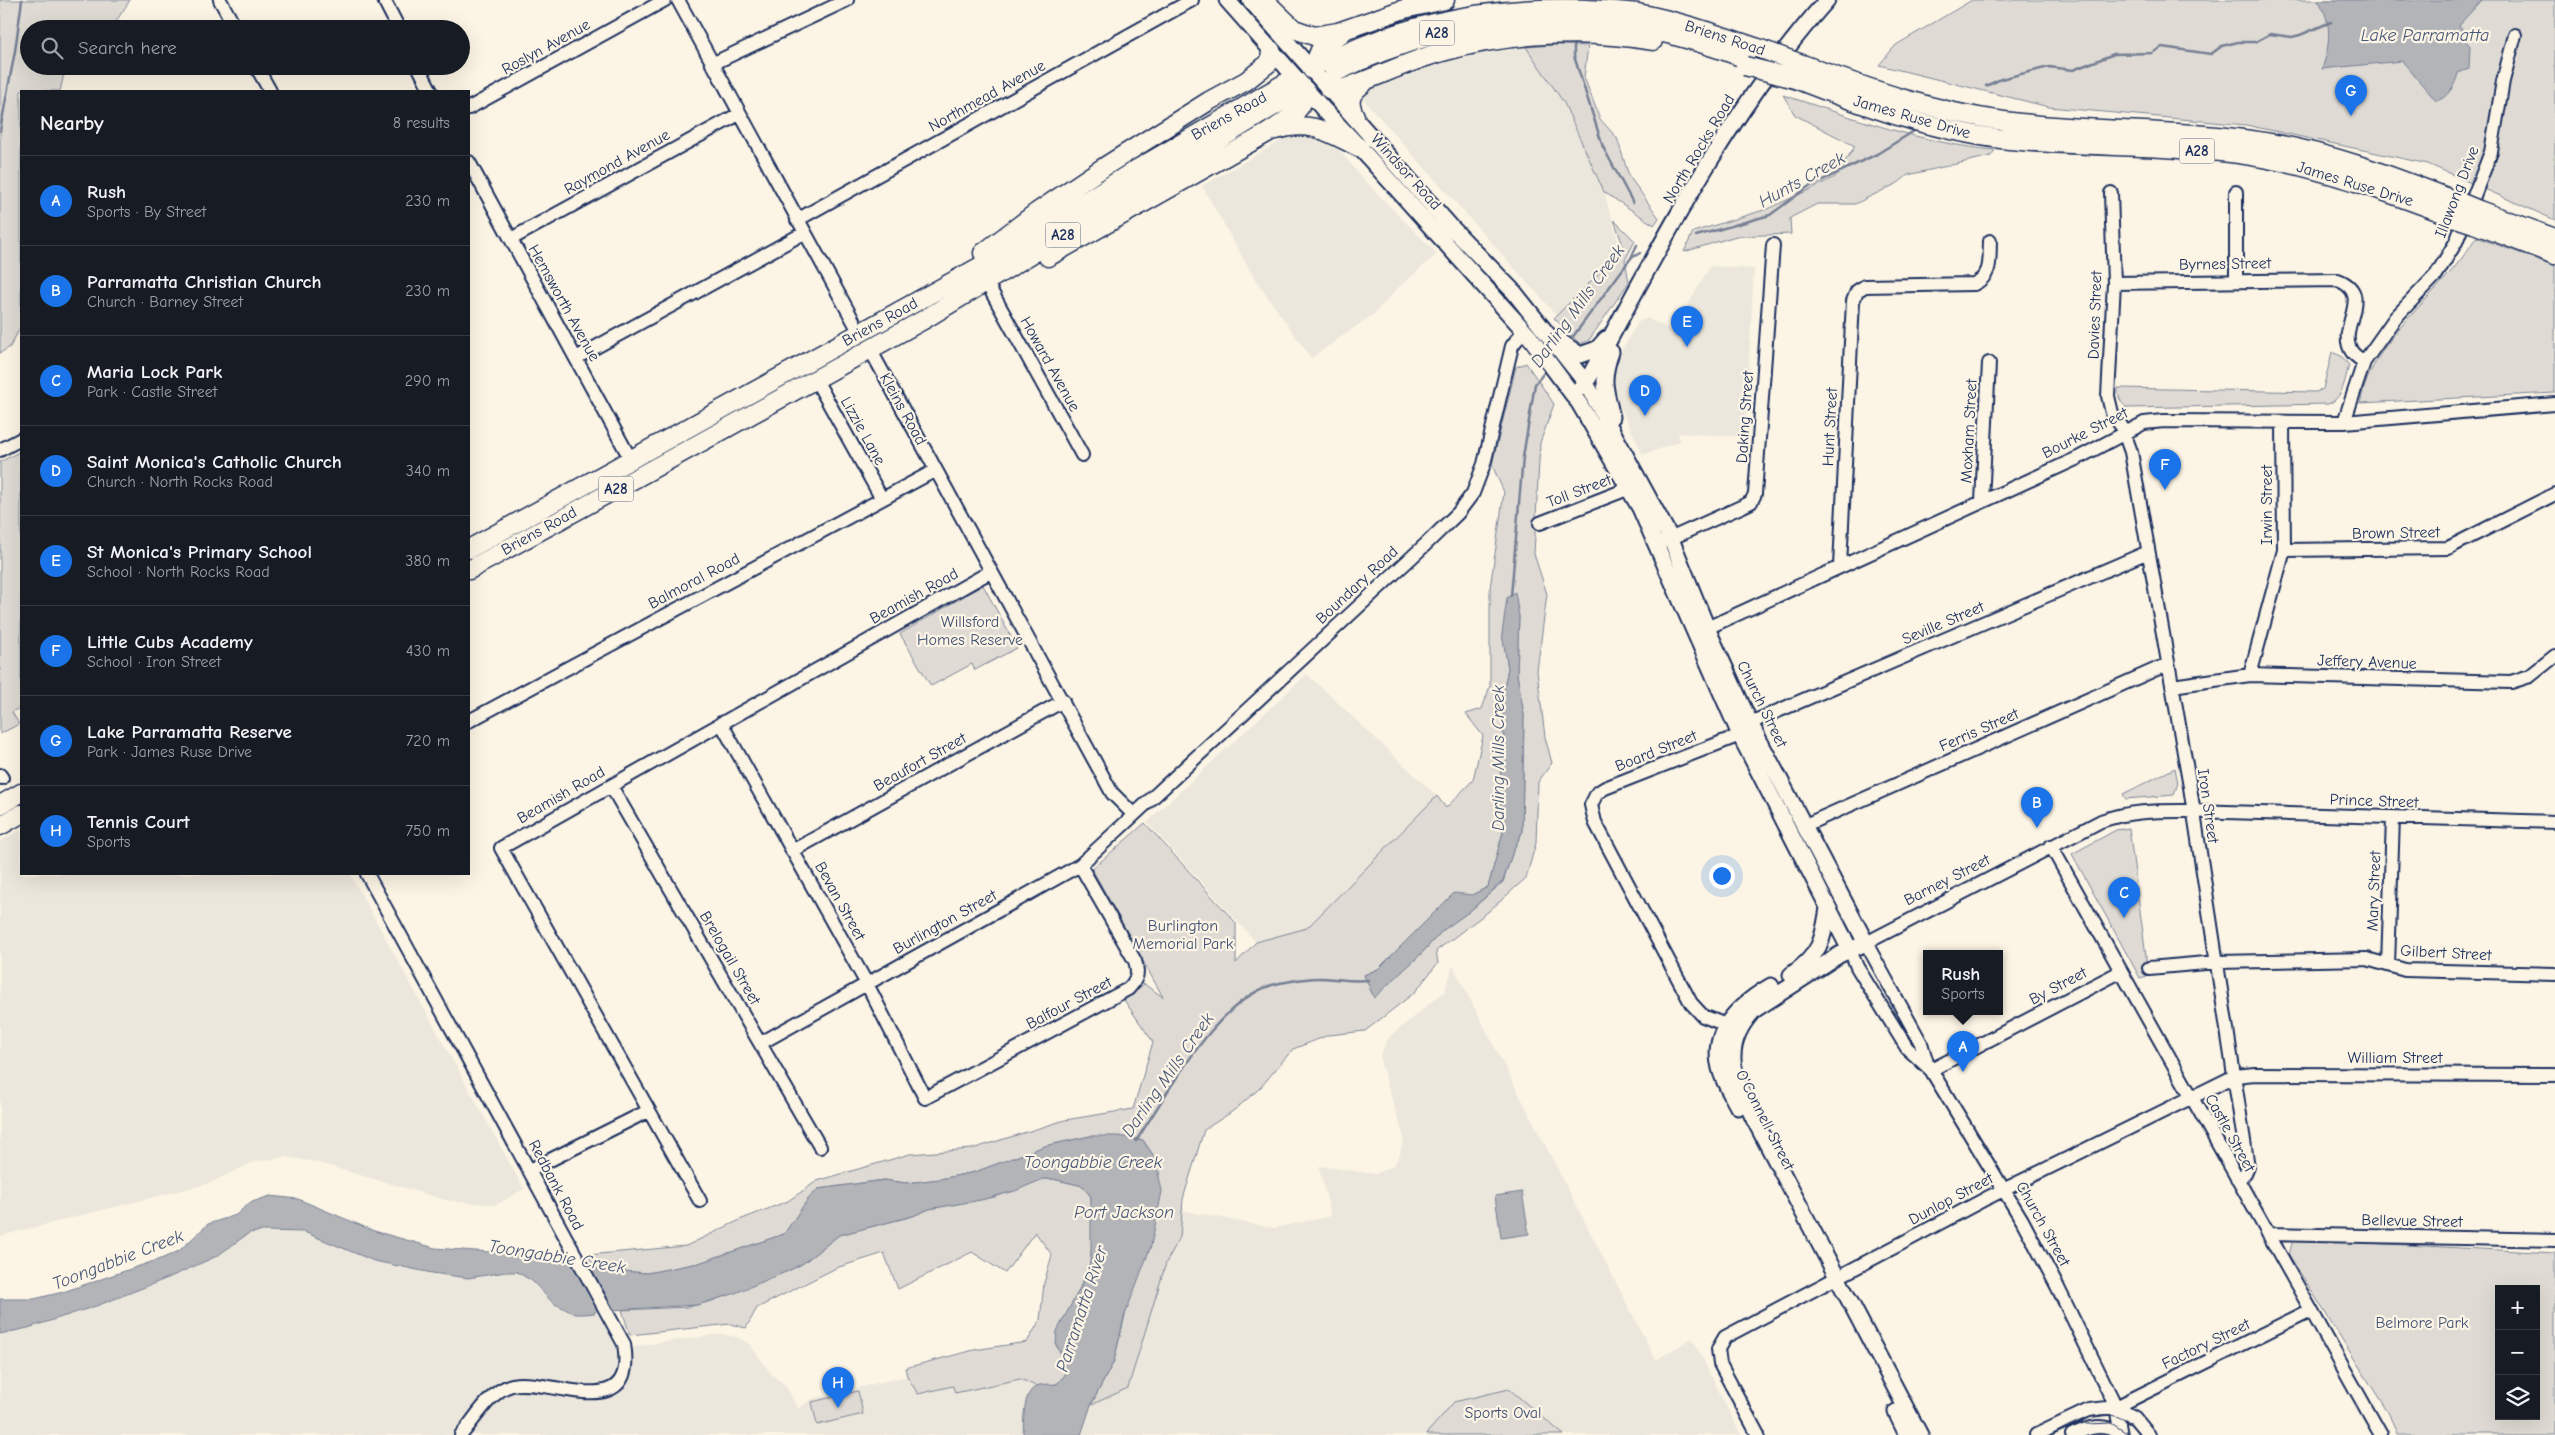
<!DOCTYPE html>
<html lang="en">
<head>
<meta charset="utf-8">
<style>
	body { margin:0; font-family:"Comic Neue",sans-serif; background:#242831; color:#f1f3f6 }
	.controls { position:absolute; right:15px; bottom:15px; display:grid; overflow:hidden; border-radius:0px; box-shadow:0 5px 20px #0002 }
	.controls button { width:45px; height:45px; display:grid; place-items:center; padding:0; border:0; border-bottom:1px solid #363941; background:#171b24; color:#f1f3f6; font:25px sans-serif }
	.you { position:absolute; left:1721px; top:875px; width:18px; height:18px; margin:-12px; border:4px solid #fff; border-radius:50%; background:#1a73e8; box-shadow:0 0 0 8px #1a73e833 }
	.badge { display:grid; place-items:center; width:32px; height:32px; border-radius:50%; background:#1a73e8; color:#fff; font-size:16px; font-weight:700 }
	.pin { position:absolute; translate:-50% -41px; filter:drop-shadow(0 1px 2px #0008) }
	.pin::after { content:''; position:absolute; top:26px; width:18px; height:15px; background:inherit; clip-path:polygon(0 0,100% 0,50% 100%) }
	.popup { position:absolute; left:1923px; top:950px; width:80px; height:65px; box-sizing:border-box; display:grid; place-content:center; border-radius:0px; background:#171b24; filter:drop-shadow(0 1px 4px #0005); font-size:16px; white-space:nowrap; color:#9ea1a6 }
	.popup b { font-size:19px; color:#f1f3f6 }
	.popup::after { content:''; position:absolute; left:50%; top:100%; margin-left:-10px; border:10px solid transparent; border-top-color:#171b24 }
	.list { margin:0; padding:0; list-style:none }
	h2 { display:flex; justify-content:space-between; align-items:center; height:65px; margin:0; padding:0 20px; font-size:21px }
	h2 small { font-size:16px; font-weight:400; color:#9ea1a6 }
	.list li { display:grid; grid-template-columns:32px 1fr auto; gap:15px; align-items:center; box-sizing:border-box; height:90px; padding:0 20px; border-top:1px solid #363941 }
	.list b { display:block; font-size:19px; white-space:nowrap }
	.list p { margin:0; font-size:16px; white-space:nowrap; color:#9ea1a6 }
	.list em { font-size:16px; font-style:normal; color:#9ea1a6 }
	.icon { flex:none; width:28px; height:28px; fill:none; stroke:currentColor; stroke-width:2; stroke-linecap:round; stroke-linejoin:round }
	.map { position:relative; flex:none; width:2555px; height:1435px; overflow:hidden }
	.search { position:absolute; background:#171b24; box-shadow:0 5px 20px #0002; left:20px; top:20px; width:450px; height:55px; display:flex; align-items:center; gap:12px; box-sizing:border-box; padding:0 18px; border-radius:28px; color:#9ea1a6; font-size:19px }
	.panel { position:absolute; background:#171b24; box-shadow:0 5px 20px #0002; left:20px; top:90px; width:450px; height:785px; border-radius:0px }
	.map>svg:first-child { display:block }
	.built { fill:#ece7dc }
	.green { fill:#dfdbd4; stroke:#7d8599; fill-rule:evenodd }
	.water { fill:#b2b4b8; stroke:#767f94 }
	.pier { fill:#fcf5e5 }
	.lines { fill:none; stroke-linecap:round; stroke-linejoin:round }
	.stream { stroke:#767f94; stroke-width:2.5 }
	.minor-casing { stroke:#1b2f5e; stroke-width:16 }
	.major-casing { stroke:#1b2f5e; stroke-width:19 }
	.highway-casing { stroke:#1b2f5e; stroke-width:21 }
	.minor { stroke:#fcf5e5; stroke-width:12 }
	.major { stroke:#fcf5e5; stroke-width:15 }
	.highway { stroke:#fcf5e5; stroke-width:18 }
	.tram { stroke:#1b2f5e; stroke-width:1 }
	.highway-bridge-casing { stroke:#1b2f5e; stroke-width:21; stroke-linecap:butt }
	.highway-bridge { stroke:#fcf5e5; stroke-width:18 }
	.labels { text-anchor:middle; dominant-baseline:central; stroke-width:4.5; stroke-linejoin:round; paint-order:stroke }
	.shield { fill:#fcf5e5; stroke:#5e6a86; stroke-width:1 }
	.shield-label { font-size:15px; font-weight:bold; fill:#1b2f5e }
	.street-label { font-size:16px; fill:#1b2f5e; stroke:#fcf5e5 }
	.park-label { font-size:16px; fill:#425176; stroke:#fcf5e5 }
	.water-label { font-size:18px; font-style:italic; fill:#485779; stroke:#fcf5e5 }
</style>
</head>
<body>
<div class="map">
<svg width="2555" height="1435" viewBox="0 0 2555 1435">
	<rect width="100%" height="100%" fill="#fcf5e5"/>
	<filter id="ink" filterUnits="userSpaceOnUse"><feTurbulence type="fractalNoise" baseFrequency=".02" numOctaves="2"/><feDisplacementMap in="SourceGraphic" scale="10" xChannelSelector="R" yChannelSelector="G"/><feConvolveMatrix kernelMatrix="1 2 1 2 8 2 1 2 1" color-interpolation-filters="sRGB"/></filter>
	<g filter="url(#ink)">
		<path class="built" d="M1526 47 1564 103 1604 192 1620 247 1557 316 1363 99 1372 89 1455 58Z
			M1291 135H1304L1339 150 1363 179 1437 254 1398 288 1374 314 1311 358 1255 279 1202 186Z
			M1710 266 1754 269 1745 437 1678 433 1681 441 1643 455 1614 393 1613 378 1615 362 1638 322 1647 318 1673 331Z
			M1307 674 1437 796 1307 929 1256 942 1147 822Z
			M21 830V874H350L524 1189 496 1205 449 1201 315 1162 285 1157 254 1162 210 1183 0 1236V841Z
			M1453 966 1656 1360 1692 1338 1741 1435H1081L1155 1158 1185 1211 1274 1228 1331 1216 1319 1166 1376 1174 1394 1165 1399 1157 1404 1138 1381 1064V1054L1389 1037 1445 991Z
			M278 1230 304 1232 374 1261 398 1267 441 1273 507 1272 524 1275 553 1303 575 1314H585L601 1311 620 1351 632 1350 636 1346 721 1334 737 1337 750 1344 771 1374 784 1384 799 1409 811 1399 907 1376 905 1368 1014 1357 1036 1386 1031 1391 1024 1418 1023 1435H0V1334L28 1328 99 1305 168 1278 217 1256 249 1233Z"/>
		<path class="green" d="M0 0H130L111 29H29V66H73L64 74 60 91H21V326L10 347 0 353Z
			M1972 0H2555V220L2428 164 2246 125 2049 107 1879 65 1896 45Z
			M1556 45 1588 46 1584 77 1600 119 1617 138 1629 176 1659 218 1654 225 1604 192 1564 103 1526 47Z
			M1783 95C1852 117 1923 144 1995 150L1991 156 1908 175 1898 183 1855 204H1817L1790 218 1791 234 1736 236 1684 252 1693 232 1767 209 1811 189 1835 177 1855 146 1795 115Z
			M1614 220 1635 241 1625 260 1629 282 1589 340 1580 344 1554 318 1624 248Z
			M2476 237 2555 266V393L2360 403C2374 333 2442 296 2476 237Z
			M2332 352 2341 356 2349 365C2345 379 2343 399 2328 404L2127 408C2120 402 2118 397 2118 388L2316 392 2323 389Z
			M1526 363 1554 404 1540 443 1534 554 1547 594 1537 671 1545 737 1552 763 1538 782 1536 843 1526 878 1489 911 1436 951 1438 963 1414 993 1365 1031 1329 1035 1293 1049 1260 1088 1233 1111 1204 1130 1183 1199 1180 1237 1166 1263 1128 1388 1091 1405 1114 1361 1160 1171 1155 1158 1143 1140 1090 1136 1045 1146 975 1172 940 1179 906 1183 884 1180 818 1189 808 1199 784 1234 699 1263 647 1273 596 1269 588 1255 686 1246 742 1219 788 1201 817 1181 910 1154 972 1149 1065 1120 1133 1109 1153 1042 1124 1000 1144 984 1163 997 1092 869 1145 823 1236 923V963L1256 942 1307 928 1437 796 1446 808 1473 780 1483 736 1466 714 1482 709 1490 686V588L1504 492 1492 465 1516 367ZM1519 616 1517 674 1524 715 1522 833 1513 851 1503 882 1470 911 1442 931 1420 955 1374 997 1364 975 1378 969 1472 895 1488 887 1503 832 1499 792 1504 731 1502 699 1508 668 1502 633Z
			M21 451V707L12 712 19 724 0 734V462Z
			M983 585 1017 648 975 670 972 664 931 686 900 634Z
			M2175 768 2178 783 2174 795 2126 799 2123 794Z
			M2129 828 2146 956 2147 976 2140 978 2072 854 2116 830Z
			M1043 1179H1053L1083 1186 1091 1197 1093 1233 1090 1263 1056 1345 1064 1359 1065 1375 1057 1384 1036 1386 1020 1379 955 1393 953 1386 918 1394 907 1376 905 1368 974 1350 1027 1342 1040 1320 1044 1283 1052 1255 1035 1232 1005 1273 972 1252 898 1289 884 1253 836 1268 757 1308 746 1328 730 1324 630 1335 622 1310 689 1307 712 1301 788 1271 802 1264 839 1235 913 1216 929 1209 995 1197Z
			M2293 1239 2555 1253V1435H2397L2389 1414 2289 1255ZM2499 1289H2536V1416H2499Z
			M1509 1389 1564 1435H1427V1433L1454 1402Z
			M858 1391 863 1414 817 1425 812 1402Z"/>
		<path class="water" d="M2318 0H2482L2459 25 2464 31 2461 35 2470 46 2469 69 2458 73C2456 84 2447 99 2436 101L2402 61 2322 69C2330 45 2333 23 2318 0Z
			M1515 592 1519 616 1517 674 1524 715 1522 832 1513 851 1503 881 1470 911 1442 931 1420 955 1374 998 1364 975 1378 969 1454 893 1472 895 1488 887 1503 832 1499 792 1504 731 1502 699 1508 668 1502 634 1507 598Z
			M1090 1136H1118L1143 1140 1155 1158 1162 1191 1151 1246 1124 1317 1114 1361 1091 1405 1081 1435H1023C1024 1422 1022 1392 1037 1386 1042 1383 1051 1385 1057 1384L1065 1375 1064 1359 1056 1345 1057 1331 1089 1271 1091 1254V1197L1083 1186 1053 1179H1043L1015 1191 981 1200 929 1209 913 1216 839 1235 802 1264 788 1271 733 1294 697 1305 595 1311V1313L585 1314H575L553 1303 532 1281 517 1272H506L468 1278 432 1273 374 1261 304 1232 263 1231 249 1233 217 1256 168 1278 99 1305 28 1328 0 1334V1299H34L63 1292 163 1258 179 1251 208 1224 236 1215 249 1203 270 1196 298 1199 374 1231 435 1248 529 1255 596 1269 647 1273 699 1263 784 1234 808 1199 818 1189 885 1180 906 1183 940 1179 975 1172 1045 1146Z
			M1522 1192 1529 1234 1501 1238 1495 1196Z"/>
		<path class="pier" d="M571 1261 589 1265 614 1312 598 1314 570 1262Z"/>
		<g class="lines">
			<path class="stream" d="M1574 41V56L1603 147 1633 203
				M1986 86 2001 79 2049 67 2073 70 2114 54 2152 53 2162 47 2211 54 2222 46 2238 42H2255L2270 34 2292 37 2300 35 2331 22
				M0 131 15 51 22 0
				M1696 236 1770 215 1808 187 1877 154 1914 131
				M1633 257 1640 253
				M1569 342 1631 258 1637 245
				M1511 596 1523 457 1535 384 1547 369
				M1136 1141C1169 1092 1219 994 1280 983 1292 981 1306 978 1318 978 1335 978 1350 982 1368 980"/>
			<defs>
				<path id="minor" d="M220 0 236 29
					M384 0 399 29
					M678 0 860 333
					M712 64 847 0
					M256 66 270 91
					M418 66 431 91
					M469 108 665 0
					M469 162 631 460
					M2111 193 2114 283 2108 396 2112 413 2122 427 2131 452 2190 787 2248 1167 2245 1174 2237 1179
					M797 220 1192 0
					M511 239 739 114
					M2236 280V192
					M2114 283 2338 280C2376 295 2335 328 2352 352 2354 355 2360 359 2364 362
					M990 289 1082 455
					M870 349 1112 793 1133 814
					M576 358 804 233
					M816 380 882 499
					M2344 422 2364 362 2395 318 2436 275 2456 242 2491 152 2503 81 2515 35
					M0 450 21 439
					M1982 501 1989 363
					M1540 523 1630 488
					M1663 542 1743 506 1751 502 1755 494 1773 245
					M2284 550 2448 548 2555 494
					M1840 566 1853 301 1857 291 1865 286 1974 284C1993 275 1989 259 1990 241
					M1707 628 2078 458 2144 423 2164 421 2344 422 2555 404
					M2250 675 2284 550 2283 422
					M2172 686 2250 675 2511 682 2530 676 2555 656
					M469 721 936 470
					M721 723 867 984 925 1098 1128 989C1137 980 1139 973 1135 961L1080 865
					M1750 723 2148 552
					M0 775 2 778
					M611 786 820 1147
					M1803 826 2168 664
					M2051 846 2381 1435
					M792 851 1063 701
					M367 874 624 1344C638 1427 547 1376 512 1385 491 1390 475 1419 461 1435
					M1850 950 1857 967 1907 1048 1931 1070 2022 1220 2057 1286 2116 1407 2121 1435
					M2388 965 2393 818
					M2149 968 2217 962 2367 959 2405 970 2555 974
					M1726 1025 1703 1016 1691 1003 1595 822 1591 805 1597 793 1605 788 1740 735
					M761 1043 1080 865 1426 544 1458 513 1473 493 1484 464 1512 346 1524 330
					M1928 1066 1921 1043 1866 943 2101 821C2131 810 2160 811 2192 811L2555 822
					M1931 1070 2120 972
					M530 1170 648 1111
					M700 1201 501 848 990 572
					M2268 1234 2555 1240
					M2116 1407 2135 1418 2149 1435
					M1758 1435 1720 1364 1718 1349 1725 1337 1987 1198 2235 1076 2255 1074 2555 1075
					M2036 1435 2089 1410 2116 1407 2311 1310
					M2072 1435C2089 1427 2102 1423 2120 1433"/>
				<path id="major" d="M1227 0 1325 111 1360 148 1529 336 1579 403 1640 508 1740 735 1850 950
					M1250 0 1452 228 1514 292 1586 383 1671 539 1707 628 1750 723 1866 943 1839 955 1754 1010C1719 1047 1734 1077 1753 1117L1920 1435
					M1561 342 1580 355 1597 349 1606 339
					M1611 352C1601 380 1605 389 1612 417
					M1580 388 1586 383C1658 250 1726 114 1827 0
					M1791 975C1820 955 1823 941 1828 908
					M1738 1107C1732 1095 1723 1082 1720 1068 1710 1030 1742 1003 1771 986
					M1896 1412 1907 1435"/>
				<path id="highway" d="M1264 0 1294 29 1314 36 1338 32 1404 9 1445 0
					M1325 63C1422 14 1530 0 1638 13 1679 21 1719 35 1758 48
					M1805 65C1870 89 1935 112 2004 121 2093 133 2183 128 2271 143 2337 154 2399 179 2462 203
					M1312 70 1320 50 1342 33
					M1334 73C1477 4 1602 3 1749 60
					M1795 79C1861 105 1930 130 2001 139 2080 148 2160 144 2239 154 2315 165 2385 191 2456 218
					M1329 89 1345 88C1378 77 1408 61 1442 52 1508 33 1585 29 1653 41
					M1355 116C1347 100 1350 94 1364 83
					M1276 130C1312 119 1329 133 1360 148
					M2479 210 2555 238
					M2474 224 2555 255
					M983 253 1037 212 1104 167 1209 101 1246 81 1270 62 1271 50
					M1048 257 1269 132C1285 121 1305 111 1305 90
					M469 549 990 261 1137 169 1285 83
					M469 570 925 319 1294 94
					M0 805 21 793
					M0 826 21 814"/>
			</defs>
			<use href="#minor" class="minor-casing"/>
			<use href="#major" class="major-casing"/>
			<use href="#highway" class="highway-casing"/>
			<use href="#minor" class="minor"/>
			<use href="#major" class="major"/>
			<use href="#highway" class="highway"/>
			<path class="tram" d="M2086 1424 2111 1423 2130 1435
				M2051 1435C2080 1420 2115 1398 2139 1435"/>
			<defs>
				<path id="highway-bridge" d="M1758 48 1805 65
					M1745 66 1795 79
					M2462 203 2479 210
					M2456 218 2474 224"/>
			</defs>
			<use href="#highway-bridge" class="highway-bridge-casing"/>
			<use href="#highway-bridge" class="highway-bridge"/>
		</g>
	</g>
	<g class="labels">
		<g class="shield">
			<rect x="1419.5" y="20.5" width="35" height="25" rx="4"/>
			<rect x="2179.5" y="138.5" width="35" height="25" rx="4"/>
			<rect x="1045.5" y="222.5" width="35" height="25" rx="4"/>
			<rect x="598.5" y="476.5" width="35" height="25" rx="4"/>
		</g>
		<g class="shield-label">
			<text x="1437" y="33">A28</text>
			<text x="2197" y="151">A28</text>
			<text x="1063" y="235">A28</text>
			<text x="616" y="489">A28</text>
		</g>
		<g class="street-label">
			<text transform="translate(1725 38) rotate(18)">Briens Road</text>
			<text transform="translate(546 47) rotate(-29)">Roslyn Avenue</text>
			<text transform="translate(987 96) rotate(-29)">Northmead Avenue</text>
			<text transform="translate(1229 116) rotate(-29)">Briens Road</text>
			<text transform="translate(1912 117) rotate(16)">James Ruse Drive</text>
			<text transform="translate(1699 149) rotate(-59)">North Rocks Road</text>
			<text transform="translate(617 162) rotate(-29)">Raymond Avenue</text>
			<text transform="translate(1406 172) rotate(48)">Windsor Road</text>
			<text transform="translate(2355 184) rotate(17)">James Ruse Drive</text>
			<text transform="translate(2457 192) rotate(-69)">Illawong Drive</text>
			<text transform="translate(2225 264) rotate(-1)">Byrnes Street</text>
			<text transform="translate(564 303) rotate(61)">Hemsworth Avenue</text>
			<text transform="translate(2095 315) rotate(-88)">Davies Street</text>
			<text transform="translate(880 322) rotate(-29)">Briens Road</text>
			<text transform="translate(1050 364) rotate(61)">Howard Avenue</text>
			<text transform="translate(903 409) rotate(61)">Kleins Road</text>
			<text transform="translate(1745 417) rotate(-86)">Daking Street</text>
			<text transform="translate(1830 427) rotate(-87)">Hunt Street</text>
			<text transform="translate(863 431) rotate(61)">Lizzie Lane</text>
			<text transform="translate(1969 431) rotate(-87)">Moxham Street</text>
			<text transform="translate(2085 433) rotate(-27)">Bourke Street</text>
			<text transform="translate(1579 491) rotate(-21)">Toll Street</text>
			<text transform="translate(2267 505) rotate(-90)">Irwin Street</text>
			<text transform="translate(539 531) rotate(-29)">Briens Road</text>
			<text transform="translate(2396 533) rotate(-1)">Brown Street</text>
			<text transform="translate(694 581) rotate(-28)">Balmoral Road</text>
			<text transform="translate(1357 585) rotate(-43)">Boundary Road</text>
			<text transform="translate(914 596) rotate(-29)">Beamish Road</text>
			<text transform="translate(1943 623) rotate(-23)">Seville Street</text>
			<text transform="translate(2367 662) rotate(2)">Jeffery Avenue</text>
			<text transform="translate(1762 704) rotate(64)">Church Street</text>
			<text transform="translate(1979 730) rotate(-24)">Ferris Street</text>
			<text transform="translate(1656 751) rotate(-22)">Board Street</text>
			<text transform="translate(920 762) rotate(-29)">Beaufort Street</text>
			<text transform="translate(561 795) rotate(-30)">Beamish Road</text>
			<text transform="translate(2374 801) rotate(2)">Prince Street</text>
			<text transform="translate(2208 806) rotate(82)">Iron Street</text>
			<text transform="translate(1947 880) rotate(-27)">Barney Street</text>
			<text transform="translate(2374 891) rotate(-88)">Mary Street</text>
			<text transform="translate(840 901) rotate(61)">Bevan Street</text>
			<text transform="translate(945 922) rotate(-29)">Burlington Street</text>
			<text transform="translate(2446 953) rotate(3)">Gilbert Street</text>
			<text transform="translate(730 958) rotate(60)">Brelogail Street</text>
			<text transform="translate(2058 986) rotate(-28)">By Street</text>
			<text transform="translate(1069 1003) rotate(-28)">Balfour Street</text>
			<text x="2395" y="1058">William Street</text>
			<text transform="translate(1765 1120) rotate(63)">O'Connell Street</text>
			<text transform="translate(2230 1133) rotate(61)">Castle Street</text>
			<text transform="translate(556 1185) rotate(62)">Redbank Road</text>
			<text transform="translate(1951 1199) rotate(-28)">Dunlop Street</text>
			<text transform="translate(2412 1221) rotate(1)">Bellevue Street</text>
			<text transform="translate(2043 1224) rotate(61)">Church Street</text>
			<text transform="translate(2206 1344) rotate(-26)">Factory Street</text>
		</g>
		<g class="park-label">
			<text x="970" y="622">Willsford<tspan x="970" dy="18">Homes Reserve</tspan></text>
			<text x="1183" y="926">Burlington<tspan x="1183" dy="18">Memorial Park</tspan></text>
			<text x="2422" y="1323">Belmore Park</text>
			<text x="1503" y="1413">Sports Oval</text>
		</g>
		<g class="water-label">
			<text x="2425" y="35">Lake Parramatta</text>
			<text transform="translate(1802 180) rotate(-29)">Hunts Creek</text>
			<text transform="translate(1578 306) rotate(-54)">Darling Mills Creek</text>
			<text transform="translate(1498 758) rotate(-90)">Darling Mills Creek</text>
			<text transform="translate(1168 1075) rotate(-55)">Darling Mills Creek</text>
			<text x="1093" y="1162">Toongabbie Creek</text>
			<text x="1124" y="1212">Port Jackson</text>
			<text transform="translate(557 1257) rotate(9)">Toongabbie Creek</text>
			<text transform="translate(118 1260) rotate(-21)">Toongabbie Creek</text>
			<text transform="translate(1082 1309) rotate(-72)">Parramatta River</text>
		</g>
	</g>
</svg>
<div class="controls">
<button>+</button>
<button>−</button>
<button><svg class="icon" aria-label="layers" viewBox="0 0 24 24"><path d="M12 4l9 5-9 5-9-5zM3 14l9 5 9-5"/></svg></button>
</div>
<div class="you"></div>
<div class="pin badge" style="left:1963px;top:1072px">A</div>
<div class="popup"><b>Rush</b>Sports</div>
<div class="pin badge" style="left:2037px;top:828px">B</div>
<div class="pin badge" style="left:2124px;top:918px">C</div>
<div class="pin badge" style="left:1645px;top:416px">D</div>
<div class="pin badge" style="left:1687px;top:347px">E</div>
<div class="pin badge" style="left:2165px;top:490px">F</div>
<div class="pin badge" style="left:2351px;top:116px">G</div>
<div class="pin badge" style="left:838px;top:1408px">H</div>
<div class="search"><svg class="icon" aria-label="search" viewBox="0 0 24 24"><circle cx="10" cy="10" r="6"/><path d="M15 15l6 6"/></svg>Search here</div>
<section class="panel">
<h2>Nearby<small>8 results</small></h2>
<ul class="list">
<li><span class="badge">A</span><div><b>Rush</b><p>Sports · By Street</p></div><em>230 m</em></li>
<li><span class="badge">B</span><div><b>Parramatta Christian Church</b><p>Church · Barney Street</p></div><em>230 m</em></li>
<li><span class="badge">C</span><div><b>Maria Lock Park</b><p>Park · Castle Street</p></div><em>290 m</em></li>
<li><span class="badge">D</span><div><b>Saint Monica's Catholic Church</b><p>Church · North Rocks Road</p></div><em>340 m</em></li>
<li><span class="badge">E</span><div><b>St Monica's Primary School</b><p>School · North Rocks Road</p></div><em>380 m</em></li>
<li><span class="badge">F</span><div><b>Little Cubs Academy</b><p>School · Iron Street</p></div><em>430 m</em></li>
<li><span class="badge">G</span><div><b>Lake Parramatta Reserve</b><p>Park · James Ruse Drive</p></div><em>720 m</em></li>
<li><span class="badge">H</span><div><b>Tennis Court</b><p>Sports</p></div><em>750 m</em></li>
</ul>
</section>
</div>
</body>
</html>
